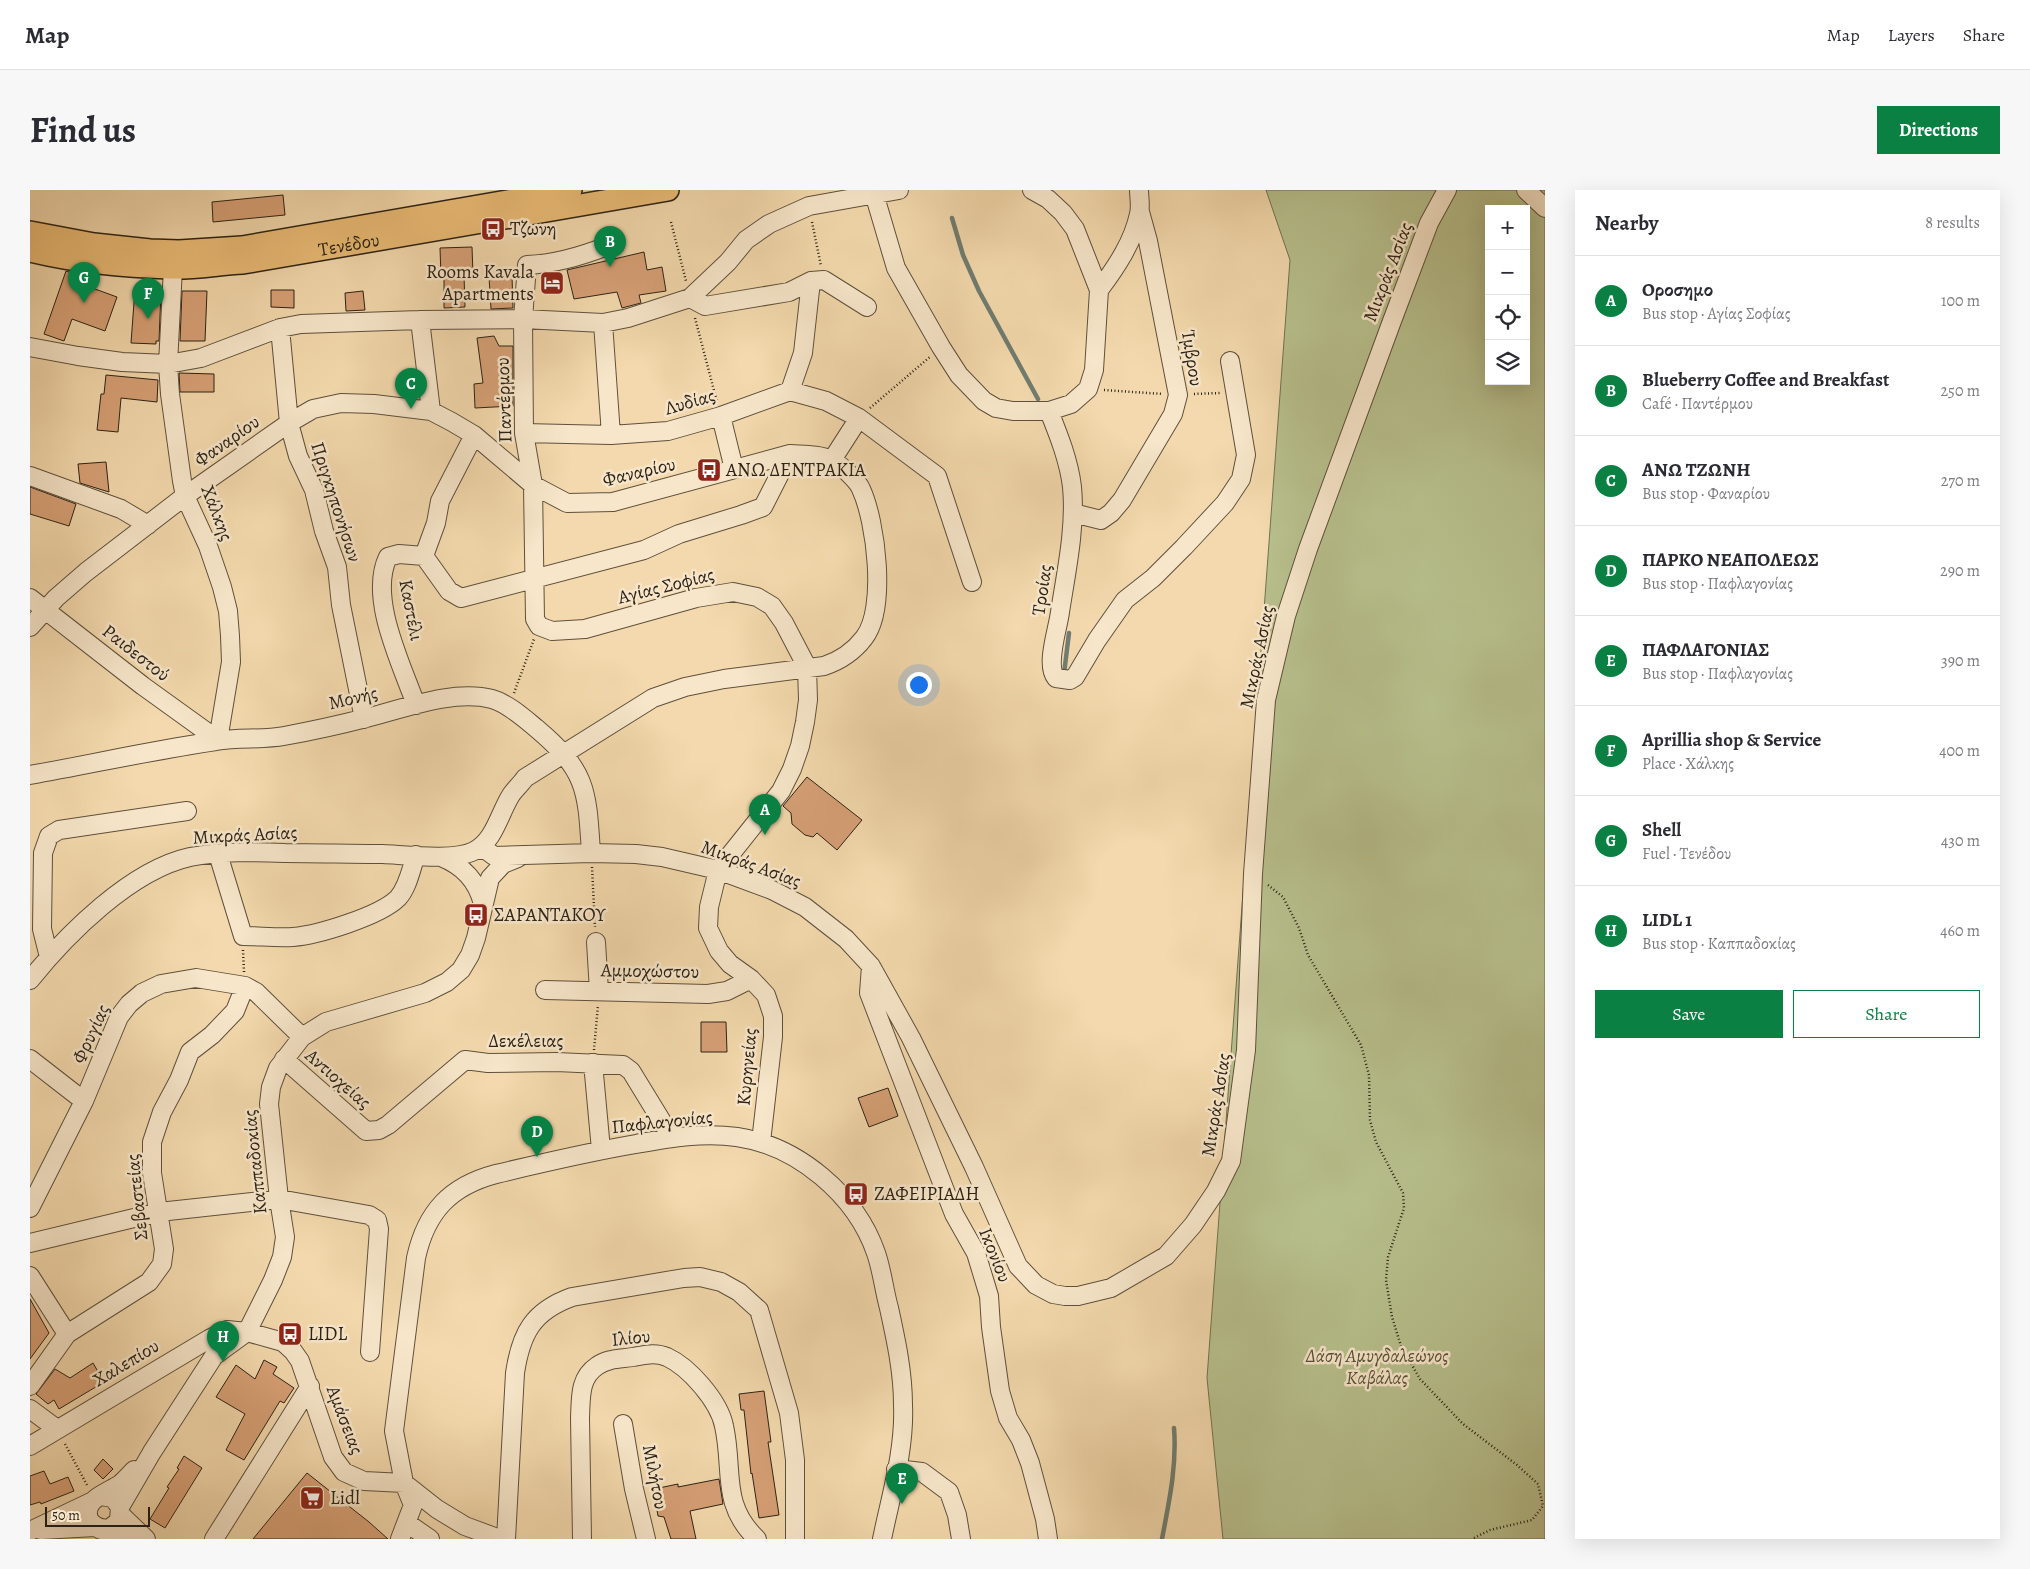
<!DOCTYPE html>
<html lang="en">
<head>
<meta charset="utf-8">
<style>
	body { margin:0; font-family:Alegreya,serif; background:#f7f7f7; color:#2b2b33 }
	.controls { position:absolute; right:15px; top:15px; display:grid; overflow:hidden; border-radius:0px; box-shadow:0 5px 20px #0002 }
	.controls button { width:45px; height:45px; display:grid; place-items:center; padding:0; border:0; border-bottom:1px solid #e1e1e2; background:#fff; color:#2b2b33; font:25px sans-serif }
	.scale { position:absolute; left:15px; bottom:12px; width:105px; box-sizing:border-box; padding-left:5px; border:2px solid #2c2216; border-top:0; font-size:14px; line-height:18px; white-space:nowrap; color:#2c2216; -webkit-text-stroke:4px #f7e6ca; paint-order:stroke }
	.you { position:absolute; left:888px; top:494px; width:18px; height:18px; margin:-12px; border:4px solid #fff; border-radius:50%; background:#1a73e8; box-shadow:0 0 0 8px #1a73e833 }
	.badge { display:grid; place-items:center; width:32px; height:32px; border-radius:50%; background:#0b8043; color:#fff; font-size:16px; font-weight:700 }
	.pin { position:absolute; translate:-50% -41px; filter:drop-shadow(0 1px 2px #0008) }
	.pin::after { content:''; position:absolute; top:26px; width:18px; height:15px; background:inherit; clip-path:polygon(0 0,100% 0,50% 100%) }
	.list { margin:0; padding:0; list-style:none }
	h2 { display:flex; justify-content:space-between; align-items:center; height:65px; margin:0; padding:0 20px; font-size:21px }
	h2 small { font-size:16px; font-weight:400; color:#7c7c81 }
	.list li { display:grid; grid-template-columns:32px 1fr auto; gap:15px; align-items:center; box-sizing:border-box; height:90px; padding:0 20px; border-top:1px solid #e1e1e2 }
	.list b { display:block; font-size:19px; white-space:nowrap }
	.list p { margin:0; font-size:16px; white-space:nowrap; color:#7c7c81 }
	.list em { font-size:16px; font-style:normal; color:#7c7c81 }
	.actions { display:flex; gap:10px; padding:15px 20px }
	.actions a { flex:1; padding:11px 0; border:1px solid #0b8043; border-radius:0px; text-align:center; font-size:18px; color:#0b8043 }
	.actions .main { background:#0b8043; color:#fff }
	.icon { flex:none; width:28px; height:28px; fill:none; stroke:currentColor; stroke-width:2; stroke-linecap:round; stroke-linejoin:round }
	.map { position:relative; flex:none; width:1515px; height:1349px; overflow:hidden; border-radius:0px }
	header { display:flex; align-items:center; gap:30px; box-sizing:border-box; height:70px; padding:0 25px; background:#fff; border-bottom:1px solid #e1e1e2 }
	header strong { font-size:24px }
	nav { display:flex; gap:28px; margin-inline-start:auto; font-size:18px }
	.intro { display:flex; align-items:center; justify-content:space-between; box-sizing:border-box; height:120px; padding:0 30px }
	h1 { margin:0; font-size:35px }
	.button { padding:12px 22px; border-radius:0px; background:#0b8043; color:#fff; font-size:18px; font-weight:700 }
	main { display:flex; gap:30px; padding:0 30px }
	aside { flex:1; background:#fff; border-radius:0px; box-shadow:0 5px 20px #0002 }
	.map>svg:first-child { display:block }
	.green { fill:#b7c08d; stroke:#727152; fill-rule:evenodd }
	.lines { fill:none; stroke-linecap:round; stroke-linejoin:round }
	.stream { stroke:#6f7d70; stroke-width:4.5 }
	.building { fill:#d7a076; stroke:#2c2216 }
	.minor-casing { stroke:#5e503c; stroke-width:20 }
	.major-casing { stroke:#2c2216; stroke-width:24 }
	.path { stroke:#2c2216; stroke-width:2.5; stroke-dasharray:1 2.5; stroke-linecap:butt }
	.minor { stroke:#f7e6ca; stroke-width:18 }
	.major { stroke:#eabc76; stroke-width:21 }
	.labels { text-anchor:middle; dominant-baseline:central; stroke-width:5; stroke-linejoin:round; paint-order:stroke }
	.poi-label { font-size:19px; fill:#2c2216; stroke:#f7e6ca; text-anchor:start }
	.street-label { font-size:19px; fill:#2c2216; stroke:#f7e6ca }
	.park-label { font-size:19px; font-style:italic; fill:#56513a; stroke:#f7e6ca }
</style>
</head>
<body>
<header>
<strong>Map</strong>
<nav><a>Map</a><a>Layers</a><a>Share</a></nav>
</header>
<div class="intro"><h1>Find us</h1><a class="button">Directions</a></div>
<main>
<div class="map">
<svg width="1515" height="1349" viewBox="0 0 1515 1349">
	<rect width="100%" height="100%" fill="#f3d9ad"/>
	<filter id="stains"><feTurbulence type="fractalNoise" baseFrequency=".004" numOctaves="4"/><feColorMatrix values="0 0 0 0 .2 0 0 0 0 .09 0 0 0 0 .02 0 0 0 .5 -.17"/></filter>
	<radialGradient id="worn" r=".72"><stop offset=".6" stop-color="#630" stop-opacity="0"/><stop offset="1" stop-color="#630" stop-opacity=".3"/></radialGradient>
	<path class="green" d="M1236 0H1515V1349H1193L1177 1188 1260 70ZM1459 19H1496V191H1459Z"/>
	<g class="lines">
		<path class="stream" d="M922 28 933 65 949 101 1008 209
			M1034 484 1039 443
			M1132 1349C1139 1312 1147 1276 1144 1238"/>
	</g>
	<path class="building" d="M253 5 255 25 183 32 182 12Z
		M442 57 443 84 434 85 435 117 414 118V86H411L410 58Z
		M614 62 617 80 632 77 636 101 609 105 611 113 592 118 587 102 544 109 537 80Z
		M36 81 57 88 54 95 87 107 75 141 42 129 34 151 14 144Z
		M482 86 483 118 461 119 459 87Z
		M105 99 131 101 129 151H126V154L101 153Z
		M241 100H264V118L241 117Z
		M152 101H177L175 151H150Z
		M333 101 335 120 316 121 315 103Z
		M464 146 469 156H483V216L445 218 444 194 453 193 447 148Z
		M149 183 184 184V202H150Z
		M76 185 128 190 127 212 91 208 88 242 67 240 71 204H74Z
		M76 272 79 302 50 293 48 274Z
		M0 297 46 314 39 336 0 324Z
		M777 587 832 630 807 660 787 643 783 647 775 645 762 634 761 623 753 616Z
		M671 832H696L697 862H671Z
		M858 898 868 926 839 937 828 908Z
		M0 1109 19 1143 0 1169Z
		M234 1170 247 1177 243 1184 264 1198 254 1213 250 1211 214 1270 196 1260 215 1224 186 1207 206 1175 225 1189Z
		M63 1173 74 1192 29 1219 24 1210 18 1214 6 1204 25 1179 40 1188Z
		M734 1201 741 1252H738L749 1325 729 1328 722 1283 721 1284 714 1220H711L709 1204Z
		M154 1266 172 1278 135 1338 120 1329 139 1298 137 1297 149 1279 147 1278Z
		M73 1269 83 1279 73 1289 64 1280Z
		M14 1281 20 1294 38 1287 44 1301 11 1314 10 1312 0 1315V1286Z
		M277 1283 339 1332 358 1349H223Z
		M689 1289 693 1314 660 1321 666 1349H641L634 1327 628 1326 624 1303 630 1302 629 1298 648 1294V1297Z"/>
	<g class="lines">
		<defs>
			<path id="minor" d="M843 0 866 78 911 157 929 185 954 211 966 218 983 221H1019C1029 246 1039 271 1042 297 1046 337 1036 383 1030 422 1028 439 1015 475 1026 488L1040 490 1045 487 1067 450 1095 410 1123 388 1154 357 1195 313 1211 289 1216 265 1200 171
				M1002 0 1018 9 1033 23 1045 39 1069 100 1064 180 1058 199 1041 214 1019 221
				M1496 0 1515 18
				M581 47 577 56C552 66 523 74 497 75L493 129 494 243 503 295 505 429 509 436 522 441 555 439 666 408 703 402 727 407 742 416 754 433 777 477 778 510 775 532 770 556 762 579 751 601 688 680 679 717 678 738 689 761 700 774 721 789 736 805 743 826V847L731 952
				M1069 100C1087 76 1103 52 1109 24 1111 16 1109 7 1109 0
				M660 108 675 116 759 102 781 91 794 90 837 117
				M390 130 401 221
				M573 133 581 245
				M250 138 259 233 268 266 284 300 294 341 307 377 311 415 334 529
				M0 157 48 166 92 172 138 174 171 168 250 138 271 134 390 130 493 129 573 133 598 128 660 108 698 72 716 50 739 34 779 16 869 0
				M760 201 773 163 781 91
				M691 226 704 279
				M494 243 581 245 638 241 691 226 760 201 796 211 829 228 907 286 942 392
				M802 270 829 228
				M0 286 91 319 118 335
				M1043 323 1071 330 1081 323 1092 310 1143 224 1148 205 1118 51 1110 22
				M394 366 419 401 431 408 614 360 649 344 711 325 733 317 760 264
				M0 408 113 496 188 550 201 472 200 446 198 421 192 397 178 356 155 306 152 291 140 204 138 174 143 78
				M0 437 26 408 56 382 155 306 259 233 283 219 311 213 344 214 401 221 422 232 444 245 503 295 537 313 583 312 760 264C773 265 789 264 801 270 809 273 828 291 831 299 846 331 857 419 834 448 824 461 809 471 794 476L694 489 655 497 623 508 495 588C491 594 485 599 481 605 469 624 465 650 444 661 425 671 376 665 353 664 321 664 288 663 255 663 224 662 191 661 160 667 101 680 37 744 0 790
				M386 515C372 475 338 408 358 367L369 364 394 366 406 333 410 311 444 245
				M0 585C62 574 124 560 186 551 209 547 232 550 254 546 281 541 309 535 336 528 373 519 423 499 462 509 477 513 494 528 506 538 557 581 557 599 561 663
				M446 660H456L464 666 561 663 606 664 632 667 688 680 742 700 775 717 816 749 841 776 881 848 944 977 988 1076 1006 1095 1023 1104 1035 1106H1048L1081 1098 1136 1066 1163 1035 1186 1001 1201 971 1216 860 1223 684 1236 510 1256 426 1278 359 1362 131 1399 33 1417 0
				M188 664 213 746C229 746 247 748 263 747 288 745 350 726 368 708 378 697 381 679 386 665
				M411 667C433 676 447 690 453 714
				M566 752 569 801
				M19 767 12 739 13 663 19 646 29 640 157 621
				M841 776 839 803 924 1024 946 1063 959 1106 961 1137 970 1201 978 1228 991 1250 1000 1273 1015 1329 1018 1349
				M515 800 678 804 697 801 721 789
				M0 869 54 911
				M254 869 336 941 349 940 358 935 435 870 458 873 526 872 593 875 601 881 642 948
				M563 873 571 960
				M0 1018 54 911 89 827 99 814 112 803 131 794 166 788 215 796 226 802 272 847
				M0 1053 129 1022 249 1009 339 1025 347 1030 349 1039 340 1162
				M0 1086 37 1144 119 1092 132 1074 134 1059 122 983V952L132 922 149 890 160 862 182 845 205 821 215 796
				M0 1196 37 1144
				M0 1219 27 1239
				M593 1234 604 1299 616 1349
				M0 1256 179 1149 197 1140 217 1142 253 1152 263 1161 270 1171 303 1267 314 1282 334 1291 374 1293 407 1319 435 1336 470 1349
				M866 1279 892 1282 919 1302 927 1325 931 1349
				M71 1306 83 1308 90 1317 89 1331 80 1338C67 1341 52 1330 60 1315 65 1306 81 1300 90 1294 95 1290 99 1285 104 1280
				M90 1317 122 1262 184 1166 217 1142 243 1090 252 1067 255 1047 249 1009 239 914 241 897 248 878 272 847 296 832 395 803 417 792 431 780 440 765 446 748 460 688 473 674 488 668
				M91 1325 116 1349
				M377 1333 400 1349
				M69 1339 96 1349
				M11 1340 65 1337
				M0 1341 61 1312
				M184 1349 280 1196
				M370 1349 383 1315 374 1293 364 1241 386 1068C396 1022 420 996 466 984 512 973 559 962 606 954 640 948 673 942 707 947 768 956 826 1005 846 1063 852 1080 854 1100 859 1118 866 1150 873 1182 873 1215 875 1260 861 1305 852 1349
				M476 1349 485 1183C491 1143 503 1121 542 1107L654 1088 670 1087 691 1092 709 1102 729 1120 759 1223 765 1270V1349
				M552 1349 550 1228C551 1208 549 1188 567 1176 578 1168 591 1169 603 1167 615 1165 625 1162 637 1167 659 1177 689 1211 694 1236 704 1280 690 1314 727 1349"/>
			<g id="major">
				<path d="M0 42 64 54 120 60 149 61 212 57 541 0"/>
				<path id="s1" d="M0 61C45 72 94 77 141 78 165 79 189 74 213 73L638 0"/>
			</g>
		</defs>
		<use href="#minor" class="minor-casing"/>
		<use href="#major" class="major-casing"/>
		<path class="path" d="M641 32 656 91
			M782 32 791 76
			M665 128 687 212
			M1074 200 1133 204
			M1164 204 1191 203
			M840 218 901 166
			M484 503 504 449
			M562 677 565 737
			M1238 695 1253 707 1269 738 1278 765 1331 855 1339 885 1340 930 1346 952 1373 1003 1374 1018 1358 1067 1356 1090 1362 1127 1371 1156 1390 1189 1433 1234 1487 1275 1508 1294 1513 1316 1502 1330 1460 1340 1442 1349
			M213 760 214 782
			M564 860 568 815
			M35 1254 57 1295"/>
		<use href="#minor" class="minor"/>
		<use href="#major" class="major"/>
	</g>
	<defs>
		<symbol id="bus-square" viewBox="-11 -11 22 22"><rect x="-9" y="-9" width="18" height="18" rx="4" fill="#8f2418" stroke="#f7e6ca"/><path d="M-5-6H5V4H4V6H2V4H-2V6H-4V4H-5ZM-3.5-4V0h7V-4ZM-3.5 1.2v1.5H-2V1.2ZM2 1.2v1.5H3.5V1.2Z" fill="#fff"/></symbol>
		<symbol id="hotel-square" viewBox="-11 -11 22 22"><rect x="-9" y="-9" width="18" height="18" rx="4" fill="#8f2418" stroke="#f7e6ca"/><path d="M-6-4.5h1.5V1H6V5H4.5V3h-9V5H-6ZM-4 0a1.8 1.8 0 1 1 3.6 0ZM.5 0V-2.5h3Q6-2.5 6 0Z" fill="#fff"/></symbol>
		<symbol id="supermarket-square" viewBox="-11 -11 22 22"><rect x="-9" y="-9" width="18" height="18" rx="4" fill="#8f2418" stroke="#f7e6ca"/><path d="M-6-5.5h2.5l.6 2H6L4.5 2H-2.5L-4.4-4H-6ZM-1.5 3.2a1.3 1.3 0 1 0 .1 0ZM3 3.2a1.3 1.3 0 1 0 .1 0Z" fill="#fff"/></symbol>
	</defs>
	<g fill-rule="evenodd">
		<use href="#bus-square" x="449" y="25" width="28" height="28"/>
		<use href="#hotel-square" x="508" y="79" width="28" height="28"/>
		<use href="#bus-square" x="665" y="266" width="28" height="28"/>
		<use href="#bus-square" x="432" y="711" width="28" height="28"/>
		<use href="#bus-square" x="812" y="990" width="28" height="28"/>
		<use href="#bus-square" x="246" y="1130" width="28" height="28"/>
		<use href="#supermarket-square" x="268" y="1294" width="28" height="28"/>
	</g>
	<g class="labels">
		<g class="poi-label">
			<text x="480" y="39">Τζωνη</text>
			<text x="504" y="82" text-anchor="end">Rooms Kavala<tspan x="504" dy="22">Apartments</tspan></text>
			<text x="696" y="280">ΑΝΩ ΔΕΝΤΡΑΚΙΑ</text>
			<text x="464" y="725">ΣΑΡΑΝΤΑΚΟΥ</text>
			<text x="844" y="1004">ΖΑΦΕΙΡΙΑΔΗ</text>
			<text x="278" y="1144">LIDL</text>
			<text x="300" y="1308">Lidl</text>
		</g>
		<g class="street-label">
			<text stroke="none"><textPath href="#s1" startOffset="322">Τενέδου</textPath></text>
			<text transform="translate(1358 82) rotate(-69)">Μικράς Ασίας</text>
			<text transform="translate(1162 168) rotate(81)">Ίμβρου</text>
			<text transform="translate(474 210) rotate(-92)">Παντέρμου</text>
			<text transform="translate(660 212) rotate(-16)">Λυδίας</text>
			<text transform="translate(197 251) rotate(-35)">Φαναρίου</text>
			<text transform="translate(609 282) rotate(-13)">Φαναρίου</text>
			<text transform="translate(306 312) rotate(72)">Πριγκηπονήσων</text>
			<text transform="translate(187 323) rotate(69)">Χάλκης</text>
			<text transform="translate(636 396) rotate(-14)">Αγίας Σοφίας</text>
			<text transform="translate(1012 400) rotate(-82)">Τροίας</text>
			<text transform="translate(381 420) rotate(79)">Καστέλι</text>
			<text transform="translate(106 463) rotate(38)">Ραιδεστού</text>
			<text transform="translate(1227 467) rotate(-78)">Μικράς Ασίας</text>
			<text transform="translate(323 508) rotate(-13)">Μονής</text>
			<text transform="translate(215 645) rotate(-3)">Μικράς Ασίας</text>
			<text transform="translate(721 674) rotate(20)">Μικράς Ασίας</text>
			<text transform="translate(620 781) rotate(1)">Αμμοχώστου</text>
			<text transform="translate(61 844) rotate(-65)">Φρυγίας</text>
			<text x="496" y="851">Δεκέλειας</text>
			<text transform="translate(717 877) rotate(-85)">Κυρηνείας</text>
			<text transform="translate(308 889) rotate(41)">Αντιοχείας</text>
			<text transform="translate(1186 915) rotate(-81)">Μικράς Ασίας</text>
			<text transform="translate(632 932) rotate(-6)">Παφλαγονίας</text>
			<text transform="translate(225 972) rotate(-96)">Καππαδοκίας</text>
			<text transform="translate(107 1007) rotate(-96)">Σεβαστείας</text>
			<text transform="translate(965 1065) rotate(68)">Ικονίου</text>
			<text transform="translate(601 1148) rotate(-6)">Ιλίου</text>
			<text transform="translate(96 1173) rotate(-31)">Χαλεπίου</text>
			<text transform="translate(315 1230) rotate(69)">Αμάσειας</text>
			<text transform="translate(625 1287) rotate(79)">Μιλήτου</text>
		</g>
		<g class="park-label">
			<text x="1347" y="1166">Δάση Αμυγδαλεώνος<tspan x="1347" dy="22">Καβάλας</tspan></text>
		</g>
	</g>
	<rect width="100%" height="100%" filter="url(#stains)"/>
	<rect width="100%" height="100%" fill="url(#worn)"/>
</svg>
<div class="controls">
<button>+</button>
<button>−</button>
<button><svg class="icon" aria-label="locate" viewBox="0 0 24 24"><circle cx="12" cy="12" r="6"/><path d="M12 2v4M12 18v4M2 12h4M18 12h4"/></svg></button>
<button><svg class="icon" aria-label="layers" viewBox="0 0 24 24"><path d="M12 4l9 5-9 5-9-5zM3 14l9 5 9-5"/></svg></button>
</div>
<div class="scale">50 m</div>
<div class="you"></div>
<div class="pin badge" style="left:735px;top:645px">A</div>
<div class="pin badge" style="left:580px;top:77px">B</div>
<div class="pin badge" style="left:381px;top:219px">C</div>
<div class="pin badge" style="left:507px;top:967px">D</div>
<div class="pin badge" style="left:872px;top:1314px">E</div>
<div class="pin badge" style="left:118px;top:129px">F</div>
<div class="pin badge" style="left:54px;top:113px">G</div>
<div class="pin badge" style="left:193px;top:1172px">H</div>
</div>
<aside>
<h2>Nearby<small>8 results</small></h2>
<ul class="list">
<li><span class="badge">A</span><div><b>Οροσημο</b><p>Bus stop · Αγίας Σοφίας</p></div><em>100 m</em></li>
<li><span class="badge">B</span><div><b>Blueberry Coffee and Breakfast</b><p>Café · Παντέρμου</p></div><em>250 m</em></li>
<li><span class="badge">C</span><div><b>ΑΝΩ ΤΖΩΝΗ</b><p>Bus stop · Φαναρίου</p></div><em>270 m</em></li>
<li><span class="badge">D</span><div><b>ΠΑΡΚΟ ΝΕΑΠΟΛΕΩΣ</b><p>Bus stop · Παφλαγονίας</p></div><em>290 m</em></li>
<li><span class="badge">E</span><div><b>ΠΑΦΛΑΓΟΝΙΑΣ</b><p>Bus stop · Παφλαγονίας</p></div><em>390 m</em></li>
<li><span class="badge">F</span><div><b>Aprillia shop &amp; Service</b><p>Place · Χάλκης</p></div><em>400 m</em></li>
<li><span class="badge">G</span><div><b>Shell</b><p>Fuel · Τενέδου</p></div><em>430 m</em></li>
<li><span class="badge">H</span><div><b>LIDL 1</b><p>Bus stop · Καππαδοκίας</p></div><em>460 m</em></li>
</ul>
<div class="actions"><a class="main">Save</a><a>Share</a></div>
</aside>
</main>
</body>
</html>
